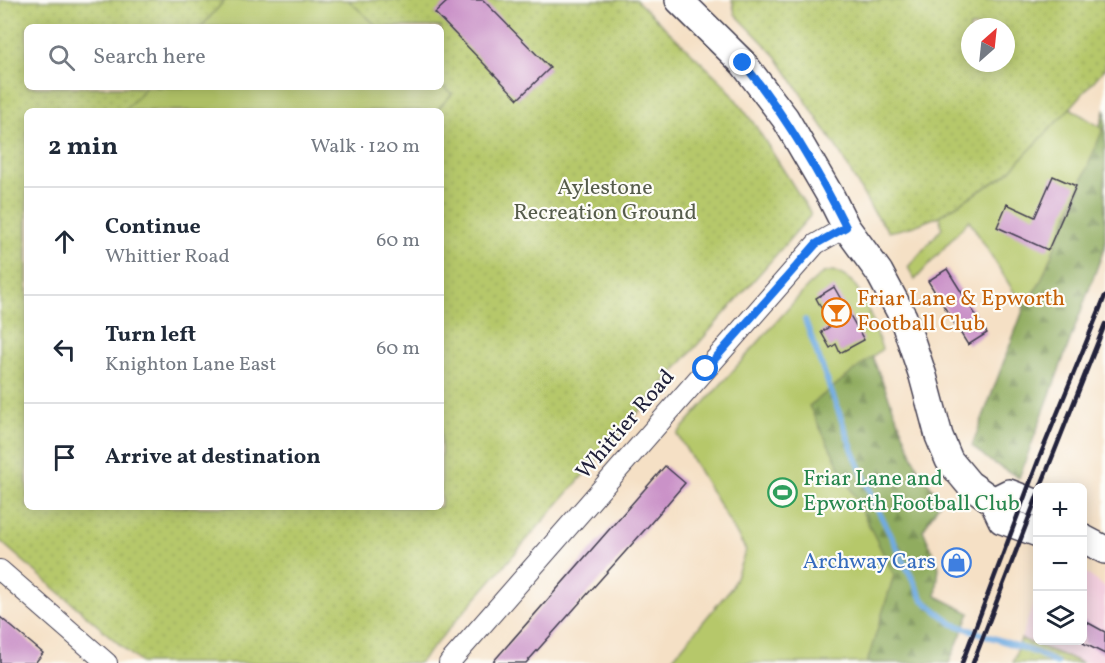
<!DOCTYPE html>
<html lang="en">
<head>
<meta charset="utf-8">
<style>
	body { margin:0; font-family:Vollkorn,serif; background:#f6f6f7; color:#1f2937 }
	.controls { position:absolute; right:18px; bottom:18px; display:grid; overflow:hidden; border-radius:9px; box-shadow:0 3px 15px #0003 }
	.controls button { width:54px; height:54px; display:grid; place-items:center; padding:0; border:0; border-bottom:2px solid #e0e1e3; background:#fff; color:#1f2937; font:30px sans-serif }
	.compass { position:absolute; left:961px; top:18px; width:54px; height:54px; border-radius:50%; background:#fff; box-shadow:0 3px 15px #0003; rotate:27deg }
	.stop { position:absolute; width:18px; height:18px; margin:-14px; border:4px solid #1a73e8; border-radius:50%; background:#fff }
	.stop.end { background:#1a73e8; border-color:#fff; box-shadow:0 2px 6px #0008 }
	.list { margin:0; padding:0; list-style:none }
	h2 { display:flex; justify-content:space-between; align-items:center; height:78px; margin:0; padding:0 24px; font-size:26px }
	h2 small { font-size:20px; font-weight:400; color:#747a83 }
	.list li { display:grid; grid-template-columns:39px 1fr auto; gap:18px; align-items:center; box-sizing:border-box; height:108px; padding:0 24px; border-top:2px solid #e0e1e3 }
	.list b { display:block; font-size:22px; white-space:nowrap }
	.list p { margin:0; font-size:20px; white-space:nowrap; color:#747a83 }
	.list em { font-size:20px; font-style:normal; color:#747a83 }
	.icon { flex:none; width:33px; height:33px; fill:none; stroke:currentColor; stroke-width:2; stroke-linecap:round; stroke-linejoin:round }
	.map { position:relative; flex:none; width:1105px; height:663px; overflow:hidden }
	.search { position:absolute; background:#fff; box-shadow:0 3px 15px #0003; left:24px; top:24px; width:420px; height:66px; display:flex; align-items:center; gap:15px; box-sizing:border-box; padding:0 21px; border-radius:9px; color:#747a83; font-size:22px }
	.panel { position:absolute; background:#fff; box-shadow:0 3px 15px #0003; left:24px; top:108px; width:420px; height:402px; border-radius:9px }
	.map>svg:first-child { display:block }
	.built { fill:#f3cfdf }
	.grass { fill:url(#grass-dots); stroke:#6c7553; stroke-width:1.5; fill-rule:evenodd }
	.forest { fill:url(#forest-firs); stroke:#59674d; stroke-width:1.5 }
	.garden { fill:#b6c86b; stroke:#6c7553; stroke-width:1.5 }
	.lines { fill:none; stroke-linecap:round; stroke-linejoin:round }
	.stream { stroke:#70abe1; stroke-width:6 }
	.building { fill:#ca92c8 }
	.street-casing { stroke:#423e50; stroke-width:22 }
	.secondary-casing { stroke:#423e50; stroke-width:30 }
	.street { stroke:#fff; stroke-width:20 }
	.secondary { stroke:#fff; stroke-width:27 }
	.rail { stroke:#22223b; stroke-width:4.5 }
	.route { stroke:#1a73e8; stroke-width:8 }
	.labels { text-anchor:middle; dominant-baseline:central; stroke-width:4.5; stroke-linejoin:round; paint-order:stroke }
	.park-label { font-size:22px; fill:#565c4c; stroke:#fdfcf7 }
	.food-label { font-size:22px; fill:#c56008; stroke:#fdfcf7; text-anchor:start }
	.street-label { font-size:22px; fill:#22223b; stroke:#fdfcf7 }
	.leisure-label { font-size:22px; fill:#27864d; stroke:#fdfcf7; text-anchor:start }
	.shop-label { font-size:22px; fill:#366cbe; stroke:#fdfcf7; text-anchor:end }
</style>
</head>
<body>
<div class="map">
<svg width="1105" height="663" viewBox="0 0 1105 663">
	<defs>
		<pattern id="grass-dots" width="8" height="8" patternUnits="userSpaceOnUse" patternTransform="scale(1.5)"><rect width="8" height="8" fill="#b6c86b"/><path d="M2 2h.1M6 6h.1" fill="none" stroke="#9cac5e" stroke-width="1.8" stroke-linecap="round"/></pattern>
		<pattern id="forest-firs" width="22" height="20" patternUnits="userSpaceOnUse" patternTransform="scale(1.5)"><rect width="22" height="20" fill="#90ac5f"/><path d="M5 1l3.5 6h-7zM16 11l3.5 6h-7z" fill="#758c50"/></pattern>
	</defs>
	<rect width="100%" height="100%" fill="#fdfcf7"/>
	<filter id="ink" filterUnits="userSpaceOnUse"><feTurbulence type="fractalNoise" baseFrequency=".0167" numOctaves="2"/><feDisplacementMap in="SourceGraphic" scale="12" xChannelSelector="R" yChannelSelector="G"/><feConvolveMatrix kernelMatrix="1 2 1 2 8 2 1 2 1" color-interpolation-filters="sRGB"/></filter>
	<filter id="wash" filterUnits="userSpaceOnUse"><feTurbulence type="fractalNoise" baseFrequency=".008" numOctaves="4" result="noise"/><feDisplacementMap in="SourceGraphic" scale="24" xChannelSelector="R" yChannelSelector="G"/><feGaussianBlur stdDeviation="1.35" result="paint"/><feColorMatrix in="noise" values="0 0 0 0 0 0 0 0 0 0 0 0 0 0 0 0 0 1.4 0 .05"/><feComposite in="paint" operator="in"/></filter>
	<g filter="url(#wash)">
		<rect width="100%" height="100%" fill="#f5e0c5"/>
		<path class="built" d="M1083 571 1105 587V663H1083L1021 639 1037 593 1038 640H1082Z"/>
		<path class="grass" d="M0 0H636L725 85 755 125 810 212V216L419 663H141L0 541ZM27 27H441V87H27ZM27 111H441V507H27Z
			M732 0H1105V68L1060 120 1006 175 939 216 914 226 889 232 871 208 837 148 776 56 735 14ZM970 27H1006V63H970Z
			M1021 639 1083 663H1013Z"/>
		<path class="forest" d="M1105 109V246L1019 478 990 461 972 446 1024 308 1075 204Z
			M872 356 918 469 941 500 923 530 939 567 936 596 970 613 949 663H867L868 656 809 406Z"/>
		<path class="garden" d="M225 0H348L378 27H201Z
			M441 85 452 94 436 111H124L146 87H441Z
			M1070 108 1103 129 1040 283 1024 308 969 220 915 280 908 267 942 228 939 216 1006 175Z
			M833 271C841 274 848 277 854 284 866 298 876 331 882 349L809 406 894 575 867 663H669L732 587 746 550 677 434 808 286 823 273Z"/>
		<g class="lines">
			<path class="stream" d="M805 320 853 451 879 512 923 600 953 624 1037 653 1056 663"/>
		</g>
		<g id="blocks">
			<path class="building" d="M449 0H483L550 68 518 99 435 13Z
				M1053 176 1076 186 1048 250 997 227 1007 204 1035 217Z
				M947 269 987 333 968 345 928 281Z
				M834 287 864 340 840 353 836 344 830 348 821 332 831 326 816 298Z
				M665 466 685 483 650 524 526 663H492Z
				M0 617 43 653 35 663H0Z
				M1083 620 1105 632V654L1083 643Z"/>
		</g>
	</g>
	<g filter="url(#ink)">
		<use href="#blocks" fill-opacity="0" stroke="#423e50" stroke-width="1.5"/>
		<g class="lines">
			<defs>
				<path id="street" d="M0 570 107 663
					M449 663 816 244 846 227"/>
				<path id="secondary" d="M679 0 743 63 785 118 831 197 846 227 879 272 903 317 923 376 939 436 949 460 969 484 993 501 1002 520 1038 533
					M993 501 1009 493 1038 504
					M1082 538 1105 550"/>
			</defs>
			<use href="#street" class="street-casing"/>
			<use href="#secondary" class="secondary-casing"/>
			<use href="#street" class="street"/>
			<use href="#secondary" class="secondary"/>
			<path class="rail" d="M1040 488 1105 324
				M962 663 1040 456 1105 296
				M973 663 1038 494"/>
		</g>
	</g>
	<g class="lines" filter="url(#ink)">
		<path class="route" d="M706 369 816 244 846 227C817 169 784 113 743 63"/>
	</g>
	<defs>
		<symbol id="bar-ring" viewBox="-11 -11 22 22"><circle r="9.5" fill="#fdfcf7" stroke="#e8710a" stroke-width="1.5"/><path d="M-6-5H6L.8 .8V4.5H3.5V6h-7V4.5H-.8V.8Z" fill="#e8710a"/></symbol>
		<symbol id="stadium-ring" viewBox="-11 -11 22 22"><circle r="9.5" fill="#fdfcf7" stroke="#2e9e5b" stroke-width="1.5"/><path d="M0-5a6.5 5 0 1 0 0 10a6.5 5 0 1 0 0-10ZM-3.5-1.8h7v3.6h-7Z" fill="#2e9e5b"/></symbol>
		<symbol id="shop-ring" viewBox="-11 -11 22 22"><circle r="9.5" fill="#fdfcf7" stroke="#3f7fe0" stroke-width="1.5"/><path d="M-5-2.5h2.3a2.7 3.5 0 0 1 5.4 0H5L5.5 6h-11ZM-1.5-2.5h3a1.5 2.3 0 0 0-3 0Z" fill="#3f7fe0"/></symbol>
	</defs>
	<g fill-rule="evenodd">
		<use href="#bar-ring" x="820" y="296" width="33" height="33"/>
		<use href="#stadium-ring" x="766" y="476" width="33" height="33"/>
		<use href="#shop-ring" x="940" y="546" width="33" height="33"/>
	</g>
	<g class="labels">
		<g class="park-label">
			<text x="605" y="188">Aylestone<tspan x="605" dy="25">Recreation Ground</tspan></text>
		</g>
		<g class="food-label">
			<text x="857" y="299">Friar Lane &amp; Epworth<tspan x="857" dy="25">Football Club</tspan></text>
		</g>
		<g class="street-label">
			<text transform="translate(626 425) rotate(-49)">Whittier Road</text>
		</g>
		<g class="leisure-label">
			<text x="803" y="479">Friar Lane and<tspan x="803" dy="25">Epworth Football Club</tspan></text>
		</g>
		<g class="shop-label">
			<text x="936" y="562">Archway Cars</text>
		</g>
	</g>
</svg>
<div class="controls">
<button>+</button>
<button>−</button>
<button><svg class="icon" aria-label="layers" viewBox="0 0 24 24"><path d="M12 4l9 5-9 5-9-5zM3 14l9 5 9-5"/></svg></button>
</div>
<svg class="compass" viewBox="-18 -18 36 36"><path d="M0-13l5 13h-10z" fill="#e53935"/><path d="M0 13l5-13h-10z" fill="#747a83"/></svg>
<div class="stop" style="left:706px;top:369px"></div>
<div class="stop end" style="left:743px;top:63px"></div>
<div class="search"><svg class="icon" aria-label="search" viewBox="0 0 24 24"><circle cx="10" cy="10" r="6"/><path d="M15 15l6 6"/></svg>Search here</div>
<section class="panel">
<h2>2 min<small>Walk · 120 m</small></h2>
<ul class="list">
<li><svg class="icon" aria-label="ahead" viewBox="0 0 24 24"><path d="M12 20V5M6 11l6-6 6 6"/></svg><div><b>Continue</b><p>Whittier Road</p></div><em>60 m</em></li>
<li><svg class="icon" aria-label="left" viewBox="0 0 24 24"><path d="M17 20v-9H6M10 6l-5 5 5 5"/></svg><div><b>Turn left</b><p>Knighton Lane East</p></div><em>60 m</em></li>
<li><svg class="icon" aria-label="arrive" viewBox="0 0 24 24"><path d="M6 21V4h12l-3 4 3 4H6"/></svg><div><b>Arrive at destination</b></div></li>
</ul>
</section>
</div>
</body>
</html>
